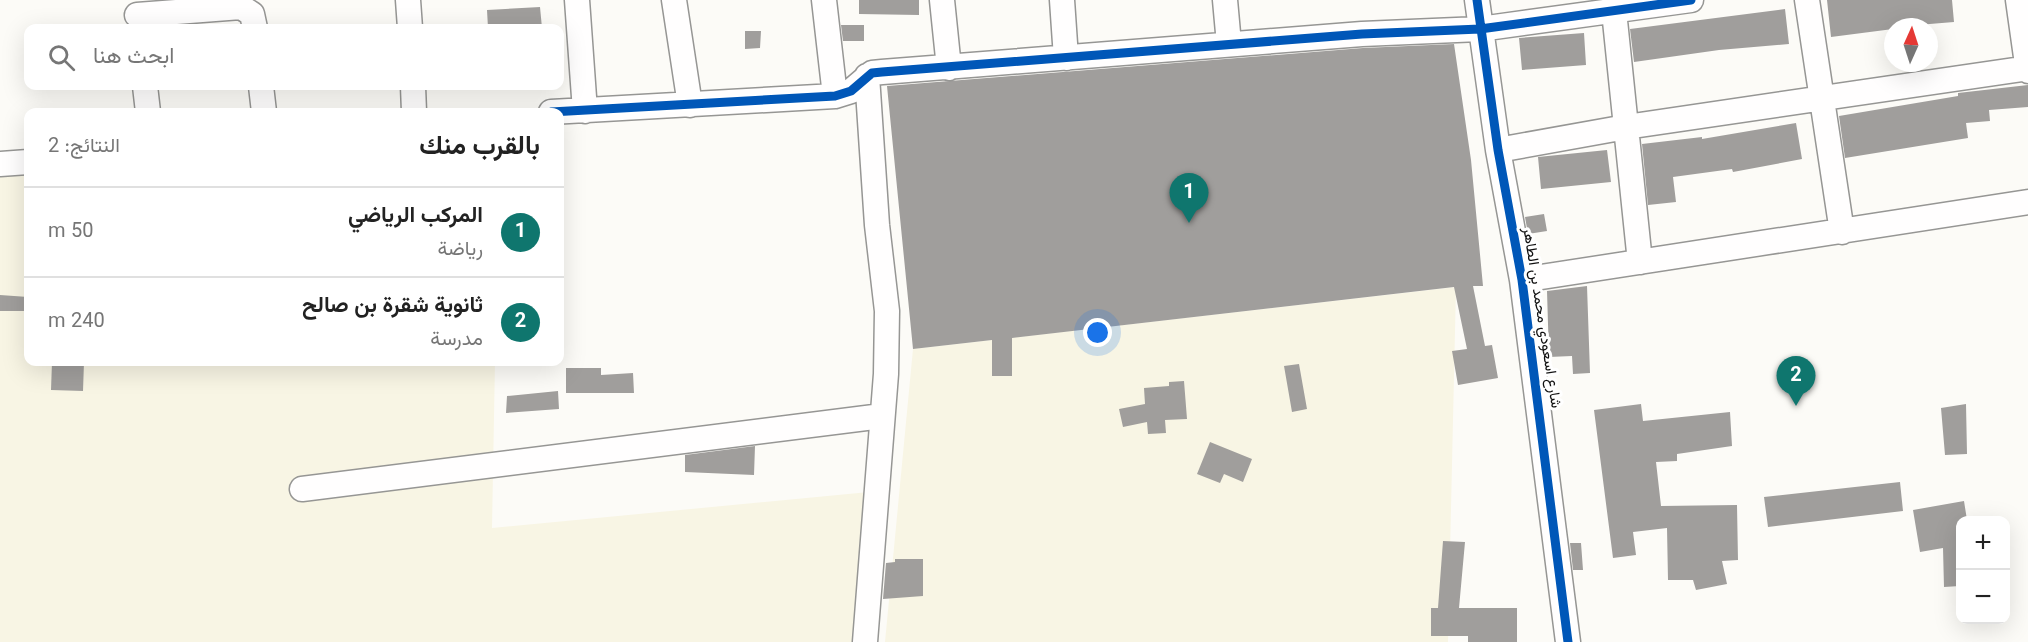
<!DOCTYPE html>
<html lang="ar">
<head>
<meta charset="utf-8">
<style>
	body { margin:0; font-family:Georgia,Vazirmatn,serif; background:#f2f2f2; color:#222; direction:rtl }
	.controls { position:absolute; right:18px; bottom:18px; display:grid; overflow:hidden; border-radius:12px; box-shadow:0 6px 24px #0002 }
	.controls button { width:54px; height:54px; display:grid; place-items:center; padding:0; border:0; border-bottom:2px solid #e0e0e0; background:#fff; color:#222; font:30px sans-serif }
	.compass { position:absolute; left:1884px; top:18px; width:54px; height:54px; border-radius:50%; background:#fff; box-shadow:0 6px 24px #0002; rotate:3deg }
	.you { position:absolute; left:1098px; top:333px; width:21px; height:21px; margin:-15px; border:4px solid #fff; border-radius:50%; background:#1a73e8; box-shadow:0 0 0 9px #1a73e833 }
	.badge { display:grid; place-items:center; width:39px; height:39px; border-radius:50%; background:#0f766e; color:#fff; font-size:20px; font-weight:700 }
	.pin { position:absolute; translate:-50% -50px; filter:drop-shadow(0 2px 3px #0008) }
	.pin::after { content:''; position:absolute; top:32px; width:21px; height:18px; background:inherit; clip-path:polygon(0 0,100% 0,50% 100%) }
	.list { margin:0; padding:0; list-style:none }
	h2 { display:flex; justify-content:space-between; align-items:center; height:78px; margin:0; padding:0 24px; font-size:26px }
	h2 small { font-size:20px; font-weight:400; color:#767676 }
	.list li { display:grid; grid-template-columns:39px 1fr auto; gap:18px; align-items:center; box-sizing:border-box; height:90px; padding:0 24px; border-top:2px solid #e0e0e0 }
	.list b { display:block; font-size:22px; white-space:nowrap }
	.list p { margin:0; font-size:20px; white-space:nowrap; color:#767676 }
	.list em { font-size:20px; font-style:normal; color:#767676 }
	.icon { flex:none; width:33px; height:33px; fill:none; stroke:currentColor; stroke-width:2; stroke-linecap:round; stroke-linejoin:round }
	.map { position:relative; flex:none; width:2028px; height:642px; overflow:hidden; direction:ltr }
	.search { position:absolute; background:#fff; box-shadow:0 6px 24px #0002; left:24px; top:24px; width:540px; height:66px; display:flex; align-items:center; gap:15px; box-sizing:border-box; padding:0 21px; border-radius:12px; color:#767676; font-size:22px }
	.panel { position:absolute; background:#fff; box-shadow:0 6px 24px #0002; left:24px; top:108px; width:540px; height:258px; border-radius:12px; direction:rtl }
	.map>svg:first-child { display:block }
	.farmland { fill:#f8f5e4 }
	.building { fill:#a09e9c }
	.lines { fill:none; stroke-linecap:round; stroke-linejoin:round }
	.minor-casing { stroke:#969694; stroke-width:27 }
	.minor { stroke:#fffefe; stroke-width:24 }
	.cycleway-casing { stroke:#fff; stroke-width:13 }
	.cycleway { stroke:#0057b8; stroke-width:9 }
	.labels { text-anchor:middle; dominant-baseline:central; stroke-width:6; stroke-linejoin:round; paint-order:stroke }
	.street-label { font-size:15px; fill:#101010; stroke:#fff }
</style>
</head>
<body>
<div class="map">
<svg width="2028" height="642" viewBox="0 0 2028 642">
	<rect width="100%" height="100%" fill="#fcfbf7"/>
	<path class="farmland" d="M28 152V362H495L492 528 869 492 853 642H0V155Z
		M1456 287 1448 642H885L913 349Z"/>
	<path class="building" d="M859 0H919V15L859 14Z
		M1827 0H1952L1954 22 1893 27V29L1831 37Z
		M540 7 542 28H488L487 10Z
		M1785 9 1789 44 1719 50 1634 62 1630 29Z
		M841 25H864V41H843Z
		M745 31H761L760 48 745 49Z
		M1584 33 1586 65 1522 70 1519 38Z
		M1454 44 1471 160 1483 286H1473L1485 346 1492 345 1498 378 1458 385 1452 351 1467 349 1454 287 1012 338V376H992V340L913 349 887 86 1363 48Z
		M2028 85V107L1989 110 1990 121 1966 123 1968 138 1845 158 1839 116 1958 96V93Z
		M1796 123 1802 159 1733 172 1732 169 1673 177 1676 202 1648 205 1642 144 1702 137V139Z
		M1607 150 1611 182 1541 189 1538 157Z
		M1544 214 1547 231 1528 234 1525 217Z
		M1587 286 1590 373 1573 374 1572 356 1549 357 1547 291Z
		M0 295 28 297V311H0Z
		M52 362H84L83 391 51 390Z
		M1299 364 1307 409 1292 412 1284 366Z
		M566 368H601V375L633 373 634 393H566Z
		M1184 381 1187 419 1165 420 1166 433 1148 434 1147 422 1123 427 1119 409 1145 404 1144 388 1169 386V382Z
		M558 391 559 409 506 413 507 396Z
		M1641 404 1643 421 1730 412 1732 446 1677 454V461L1656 462 1661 506 1737 505 1738 560 1722 561 1727 584 1696 590 1693 580H1668L1667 528 1633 532 1636 555 1613 558 1594 410Z
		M1966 404 1967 454 1945 455 1941 408Z
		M1210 442 1252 459 1243 482 1224 474 1220 483 1197 474Z
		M755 446 754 475 685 472V455Z
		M1900 482 1903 511 1768 527 1764 497Z
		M1964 501 1967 520H1960V586L1944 587 1943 548 1920 552 1913 510Z
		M1443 541 1465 542 1459 608H1517V642H1468V636H1431V608H1438Z
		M1570 543H1581L1583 570H1573Z
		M895 559H923V596L883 599 886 563 895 562Z"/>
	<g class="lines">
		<defs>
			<path id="minor" d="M408 0 410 28
				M577 0 585 111
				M674 0 690 105
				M824 0 835 96
				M942 0 949 68
				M1062 0 1066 58
				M1225 0 1229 44
				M1477 0 1498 150 1522 280 1568 642
				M1807 0 1842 232
				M2018 0 2028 71
				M1614 11 1640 262
				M137 15 241 7 252 14 255 28
				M145 86 148 112
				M261 86 264 112
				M413 86 414 112
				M551 112 835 96 851 91 872 73 882 72 1362 34 1480 29 1691 0
				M1498 150 1626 127 2028 68
				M0 164 28 162
				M1522 280 2028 202
				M302 489 882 416
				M865 642 886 374 887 311 877 225 867 76"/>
		</defs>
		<use href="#minor" class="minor-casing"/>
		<use href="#minor" class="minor"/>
		<defs>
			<path id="cycleway" d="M1477 0 1498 150 1522 280 1568 642
				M551 112 835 96 851 91 872 73 882 72 1362 34 1480 29 1691 0"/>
		</defs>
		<use href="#cycleway" class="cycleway-casing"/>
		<use href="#cycleway" class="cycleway"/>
	</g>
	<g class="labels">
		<g class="street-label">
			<text transform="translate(1541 318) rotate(81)">شارع اسعودي محمد بن الطاهر</text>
		</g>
	</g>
</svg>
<div class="controls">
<button>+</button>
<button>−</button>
</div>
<svg class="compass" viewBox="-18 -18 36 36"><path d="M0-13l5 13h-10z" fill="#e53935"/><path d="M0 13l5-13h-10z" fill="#767676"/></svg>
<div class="you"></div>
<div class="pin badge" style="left:1189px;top:223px">1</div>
<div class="pin badge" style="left:1796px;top:406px">2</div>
<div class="search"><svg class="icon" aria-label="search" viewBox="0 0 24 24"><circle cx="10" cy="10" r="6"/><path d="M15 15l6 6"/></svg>ابحث هنا</div>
<section class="panel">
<h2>بالقرب منك<small>النتائج: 2</small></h2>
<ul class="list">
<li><span class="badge">1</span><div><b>المركب الرياضي</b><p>رياضة</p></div><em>50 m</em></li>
<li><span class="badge">2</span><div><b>ثانوية شقرة بن صالح</b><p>مدرسة</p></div><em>240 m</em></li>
</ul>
</section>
</div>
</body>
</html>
